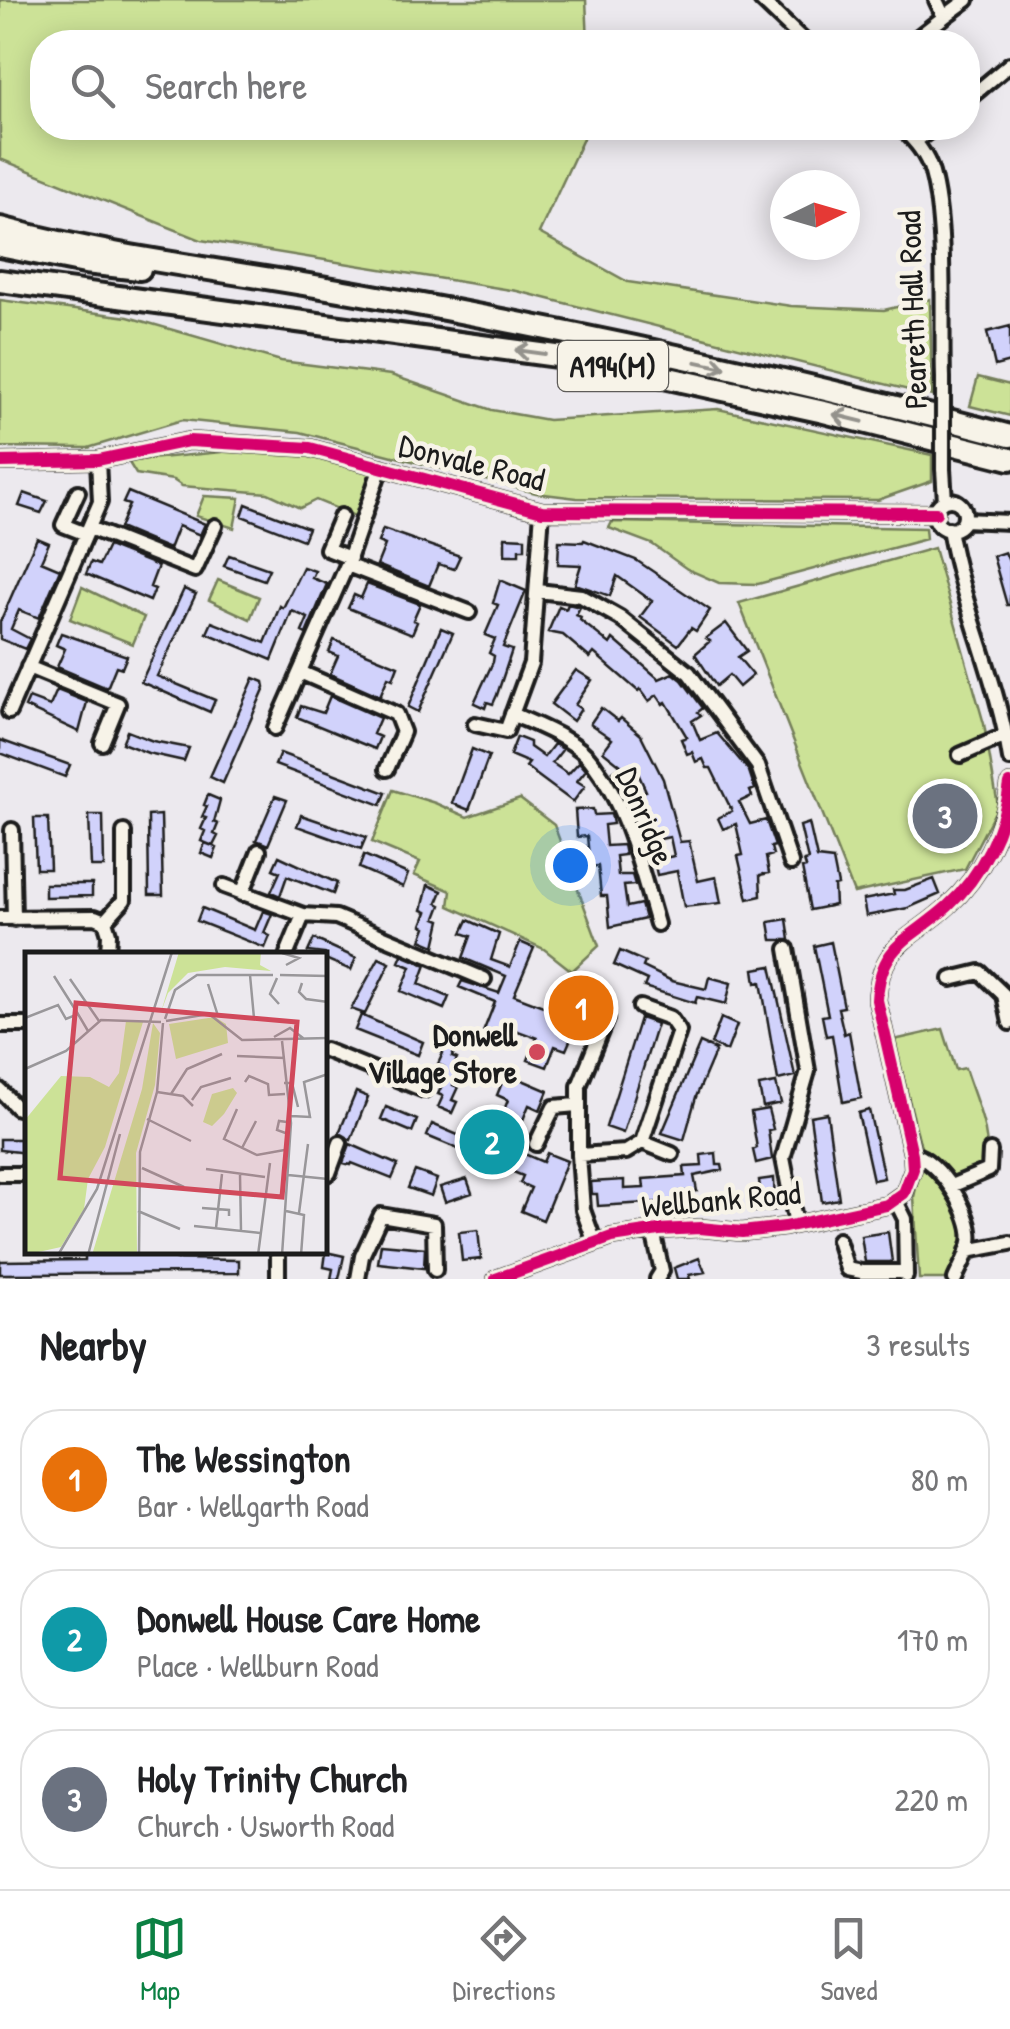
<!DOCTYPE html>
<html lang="en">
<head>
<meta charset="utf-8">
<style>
	body { margin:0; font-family:"Patrick Hand",sans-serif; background:#f6f6f6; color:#202124 }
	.compass { position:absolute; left:770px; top:170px; width:90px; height:90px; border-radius:50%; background:#fff; box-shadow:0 5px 25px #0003; rotate:85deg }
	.you { position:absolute; left:570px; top:865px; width:35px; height:35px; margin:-25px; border:8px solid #fff; border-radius:50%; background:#1a73e8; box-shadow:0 0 0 15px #1a73e833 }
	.badge { display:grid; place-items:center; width:65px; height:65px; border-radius:50%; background:#0b8043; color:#fff; font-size:32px; font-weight:700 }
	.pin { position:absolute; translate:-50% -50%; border:5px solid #fff; box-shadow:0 2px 10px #0006 }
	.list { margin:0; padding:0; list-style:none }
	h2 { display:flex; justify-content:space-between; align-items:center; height:130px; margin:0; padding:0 40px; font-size:42px }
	h2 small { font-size:32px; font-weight:400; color:#757577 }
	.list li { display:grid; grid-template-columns:65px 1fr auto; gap:30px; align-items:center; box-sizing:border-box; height:140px; margin:0 20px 20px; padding:0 20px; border:2px solid #e0e0e0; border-radius:40px }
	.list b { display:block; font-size:38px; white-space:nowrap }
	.list p { margin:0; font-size:32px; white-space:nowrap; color:#757577 }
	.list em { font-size:32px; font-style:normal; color:#757577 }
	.icon { flex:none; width:55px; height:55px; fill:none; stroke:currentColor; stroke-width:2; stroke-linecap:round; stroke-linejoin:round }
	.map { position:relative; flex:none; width:1010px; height:1279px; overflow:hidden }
	.search { position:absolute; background:#fff; box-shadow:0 5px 25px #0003; left:30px; right:30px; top:30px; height:110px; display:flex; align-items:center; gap:25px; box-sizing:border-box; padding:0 35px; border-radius:40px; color:#757577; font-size:38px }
	.sheet { height:610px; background:#fff }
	nav { display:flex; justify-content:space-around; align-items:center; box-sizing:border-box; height:140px; border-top:2px solid #e0e0e0; background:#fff; font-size:28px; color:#757577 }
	nav a { display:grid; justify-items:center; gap:5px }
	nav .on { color:#0b8043 }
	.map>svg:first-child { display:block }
	.green { fill:#cce297; stroke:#747f5a; stroke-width:2.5 }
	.building { fill:#d1d2fb; stroke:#1c1c1c; stroke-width:2.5 }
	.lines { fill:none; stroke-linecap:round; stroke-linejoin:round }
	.minor-casing { stroke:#1c1c1c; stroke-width:20 }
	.highway-casing { stroke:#1c1c1c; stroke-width:28 }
	.minor { stroke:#f7f3e8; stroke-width:12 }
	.highway { stroke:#f7f3e8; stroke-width:20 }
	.minor-bridge-casing { stroke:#1c1c1c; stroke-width:20; stroke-linecap:butt }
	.minor-bridge { stroke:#f7f3e8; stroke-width:12 }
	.cycleway-casing { stroke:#f7f3e8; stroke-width:19 }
	.cycleway { stroke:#d6006c; stroke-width:12 }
	.oneway { stroke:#94928c }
	.poi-dot { fill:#d1495b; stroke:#f7f3e8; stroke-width:4 }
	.labels { text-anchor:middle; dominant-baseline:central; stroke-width:9; stroke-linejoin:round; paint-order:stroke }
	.shield { fill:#f7f3e8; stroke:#5e5c59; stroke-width:2.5 }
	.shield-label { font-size:30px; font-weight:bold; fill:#1c1c1c }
	.street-label { font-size:32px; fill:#1c1c1c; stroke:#f7f3e8 }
	.poi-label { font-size:32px; font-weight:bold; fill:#1c1c1c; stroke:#f7f3e8; text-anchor:end }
	.inset-road { fill:none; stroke:#99979a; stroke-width:2.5 }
	.view { fill:#d1495b; fill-opacity:0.15; stroke:#d1495b; stroke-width:5 }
	.inset-edge { fill:none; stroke:#1c1c1c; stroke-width:5 }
</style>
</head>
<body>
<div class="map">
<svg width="1010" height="1279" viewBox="0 0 1010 1279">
	<rect width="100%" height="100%" fill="#ece9ee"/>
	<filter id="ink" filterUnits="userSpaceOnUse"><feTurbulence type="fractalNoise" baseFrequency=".01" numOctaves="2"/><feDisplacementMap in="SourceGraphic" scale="20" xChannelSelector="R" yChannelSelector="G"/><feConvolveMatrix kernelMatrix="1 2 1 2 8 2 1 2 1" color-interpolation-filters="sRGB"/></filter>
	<g filter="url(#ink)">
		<path class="green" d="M0 0H586L588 42H42V128H588L539 233 628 282 791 306 884 310 930 299 932 396 517 291 201 240 0 159Z
			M0 300 128 317 281 361 391 375 492 410 548 420 718 409 932 455V481L878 500 577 498 536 493 300 432 182 420 88 448 0 447Z
			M978 377 1010 385V416L970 406Z
			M232 451 308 455 372 471 357 517 316 500 300 508 268 493 182 486 173 480 136 474 128 461Z
			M204 496 240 498 234 528 196 516Z
			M612 522 925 528 926 539 758 584 719 583 687 569 652 544 609 528Z
			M934 548 984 724 998 806 965 869 854 893 739 603Z
			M218 580 259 597 250 619 209 600Z
			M82 587 144 617 133 644 70 619Z
			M393 790 435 803 467 817 520 799 554 825 599 946 572 971 544 949 449 906 451 891 414 875 420 862 372 842Z
			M943 1029 956 1070 965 1068C973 1095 996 1141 983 1168L959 1179 949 1177 921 1147 894 1040Z
			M921 1165C941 1176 967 1217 964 1240 963 1253 955 1267 950 1279H919L914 1197Z"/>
		<path class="building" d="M1010 326V362L995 366 987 332Z
			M128 492 205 524 200 535 178 526 169 549 119 528 129 505 123 503Z
			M24 493 47 501 41 513 19 506Z
			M246 504 308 528 303 540 242 516Z
			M383 529 460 556 454 569 438 564 429 586 377 565 385 545 378 542Z
			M505 537 525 538V549H519V555H505Z
			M37 538 49 543 41 561 60 569 39 618 19 610 11 629 30 639 25 649 0 639V622Z
			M584 540 636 560 710 610 696 631 691 628 678 645 640 617 652 601 617 576 610 596 575 584 581 565 558 564 559 541 583 542Z
			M108 546 158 566 150 587 155 589 150 601 86 574 91 562 99 565Z
			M1005 552 1010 564V605H1007L993 556Z
			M229 555 269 569 264 580 224 566Z
			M303 567 315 571 312 578 327 584 306 634 302 632 308 618 292 611 272 660 207 633 212 622 265 643 280 606 283 608Z
			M500 580 526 591 503 647 512 650 497 695 493 704 487 702 485 708 474 703 493 662 494 656 489 653 495 639 485 635 498 605 493 603Z
			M367 584 420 604 413 620 417 622 412 634 348 608 354 595 361 598Z
			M184 589 196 594 157 676 215 700 210 712 141 682Z
			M568 604 580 607 576 615 581 617 580 620 610 644 613 639 659 679 673 673 682 680 703 708 698 712 701 715 692 721 700 740 717 733 749 771 755 789 750 791 752 796 739 802 750 824 766 820 775 846 771 847 773 855 766 857 769 873 760 875 761 896 748 899 738 856 743 855 736 824 723 829 718 818 732 811 711 768H707L703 759 696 762 692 752 687 754 681 739 687 737 666 702 663 704 657 695 649 701 640 689 638 691 594 653 590 658 563 635 548 632 559 606 566 609Z
			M726 623 747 651 738 657 753 675 739 687 729 675 716 686 695 654 710 641 706 638Z
			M441 628 453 633 418 712 408 707Z
			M61 633 127 656 122 668 116 666 107 688 57 667 65 649 56 645Z
			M334 640 398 666 393 679 388 677 380 696 330 674 338 656 329 652Z
			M576 670 592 680 575 705 581 709 573 721 551 704Z
			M254 678 264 682 265 687 223 783 210 777Z
			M57 690 87 702 79 732 25 707 29 698 50 706Z
			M330 696 380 718 373 734 380 737 375 749 297 717 301 706 323 713Z
			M601 708 618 721 621 718 641 735 663 779 680 842 689 841 698 881 716 877 721 903 684 907 677 871 657 875 654 860 674 856 670 837 660 839 658 831 649 833 643 806 636 807 634 794 646 791 637 771 617 780 613 771 622 766 603 751 612 739 590 724Z
			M127 731 153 741 189 748 184 761 148 753 122 743Z
			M517 737 530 742V747L544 757 554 744 563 749 552 763 568 774 579 762 586 770 577 781 585 786 573 802 526 767 529 763 510 755Z
			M0 740 70 765 65 777 0 753Z
			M472 749 489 756 469 810 452 803Z
			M280 753 386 793 381 805 275 765Z
			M954 784 962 844 937 847 929 788Z
			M208 795 220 800 214 822 218 824 214 834 218 836 213 846 217 848 213 858 201 853 205 843 213 846 201 841 205 831 201 829 206 818 202 817 207 806 204 805Z
			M275 796 287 800 268 845 256 840Z
			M593 809 594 815 611 814 613 824 604 825 606 846 623 845 625 855 616 856 618 875H632L635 885 624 886 627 907 641 904 645 919 610 927 607 896H601L598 866 590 867 587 836 577 837 575 810Z
			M89 815H103L104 867H91Z
			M161 815 163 895H149L148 816Z
			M301 815 366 837 361 849 297 826Z
			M34 818H48L50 869H36Z
			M809 823 817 858 833 860 838 885 834 886 835 905 810 910 802 868 806 867 804 861 808 860 800 826Z
			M364 855 408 874 403 887 359 868Z
			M279 856 337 883 333 894 287 876 280 896 271 892 280 872 273 869Z
			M934 879 940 894 908 908 866 916 863 900 894 894 893 890H905Z
			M45 884H92V896L45 897Z
			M428 885 442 891 437 903 441 905 436 918 441 920 435 946 421 940 426 927 422 925 427 912 422 910Z
			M202 908 255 930 263 911 272 914 264 933 270 936 265 948 197 921Z
			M787 919 790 940H772L769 922Z
			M468 920 499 934 491 960 510 967 520 942 534 948 514 995 564 1014 575 988 600 999 592 1019 585 1017 580 1029 576 1027 566 1050 555 1046 547 1067 528 1060 537 1038 502 1025 493 1045 480 1040 495 1002 459 987 462 981 499 993 506 976 463 958 471 936 462 933Z
			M314 939 356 958 351 970 325 959V954L308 952Z
			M831 942 844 1007 838 1008 844 1034 849 1032 861 1098 843 1102 832 1035 826 1036 822 1016 828 1015 814 946Z
			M620 951 645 962 643 967 672 981 706 989 709 977 731 983 726 1004 697 997 695 1003 644 987 647 980 614 965Z
			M402 955 426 965 419 984 449 997 444 1009 401 991 411 967 399 962Z
			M379 958 390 963 365 1014 351 1009Z
			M771 966 795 1076 778 1080 761 982 756 983 754 969Z
			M361 1015 423 1042 418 1055 355 1030Z
			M640 1018 657 1024 623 1133 606 1127Z
			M721 1018 737 1025 727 1051 711 1044Z
			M443 1039 457 1045 452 1057 457 1059 452 1071 458 1073 453 1085 458 1087 452 1100 457 1102 452 1113 438 1107 443 1096 438 1094 444 1081 439 1079 444 1067 438 1064 443 1053 438 1050Z
			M700 1043 716 1050 696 1097 684 1140 662 1133Z
			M506 1073 548 1091 540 1110 529 1105 514 1142 495 1133 508 1100 497 1095Z
			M776 1083 781 1103 763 1107 759 1086Z
			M356 1092 368 1097 351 1140 339 1133Z
			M386 1107 417 1120 412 1132 381 1119Z
			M768 1109 773 1129 768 1130 772 1159 756 1163 753 1150 757 1148 751 1112Z
			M869 1110 884 1178 873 1180 858 1113Z
			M827 1113 839 1199 822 1202 810 1116Z
			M432 1124 507 1156 511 1148 543 1162 547 1153 567 1161 543 1220 521 1211 531 1188 520 1183 523 1176 427 1136Z
			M0 1139H28V1153L0 1150Z
			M350 1144 398 1165 392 1179 352 1163 351 1165 343 1163Z
			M716 1153 717 1165H722L723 1170 694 1176 697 1191 679 1192 680 1201 598 1206 597 1194H592L591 1182 624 1180V1189L644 1188 643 1179 685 1176 684 1167 702 1166 701 1155Z
			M415 1171 437 1179 431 1196 408 1188Z
			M774 1178 775 1210 753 1212 751 1199 761 1198 759 1180Z
			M467 1179 472 1193 445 1202 440 1187Z
			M478 1230 481 1259 462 1261 459 1232Z
			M888 1232 892 1262H865L861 1236Z
			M381 1244 425 1248 424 1268 378 1263Z
			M326 1252 344 1256 339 1279H331L333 1269 324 1267Z
			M85 1254 176 1255V1259L239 1260V1273L0 1274V1261L85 1260Z
			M699 1258 705 1272 689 1275 690 1279H677L674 1268Z"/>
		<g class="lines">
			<defs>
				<path id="minor" d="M761 0 805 42
					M944 17 967 0
					M912 42 944 17 936 0
					M968 99 1010 64
					M902 128C915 141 927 154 932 173 947 228 941 319 943 378
					M916 141 933 128
					M0 462 98 460 189 441 310 448 542 511 936 513
					M943 469 945 501
					M78 492 63 525 86 534
					M935 515a15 15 0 1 1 30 0a15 15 0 1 1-30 0Z
					M341 516 327 549 350 558
					M964 520 1010 522
					M89 528 195 570 215 526
					M949 529C963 608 998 681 1010 759
					M347 565 469 612
					M538 591 581 596 620 618 689 673 758 766 791 863
					M28 667 118 704 102 743
					M300 672 396 714 403 732 387 769
					M9 712 100 502 98 460
					M512 714C538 726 576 739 593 763 628 809 641 870 657 924
					M475 724 506 731 531 663 542 511
					M275 728 347 565 381 467
					M960 755 1006 735
					M12 830 14 919
					M224 886 303 915
					M242 894 259 851
					M0 918 95 917 105 921
					M787 949 808 1071 783 1158 796 1224
					M108 954 109 934 105 921 124 900V832
					M287 954 303 915 336 917 484 979
					M951 979 980 972 1004 995 1010 1023
					M0 1025H28
					M325 1050 424 1090
					M0 1090 17 1108
					M642 1142 672 1154
					M536 1144 554 1107 577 1105
					M912 1154C938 1158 975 1216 970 1242 968 1255 960 1267 955 1279
					M579 1155V1086L606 1019
					M325 1171 329 1173 340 1143
					M0 1174H28
					M951 1186 989 1170 990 1151
					M896 1201 905 1219 906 1276
					M653 1231 662 1271 657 1279
					M838 1240 847 1269 862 1272H906
					M595 1243 583 1210 579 1155 626 1152 642 1142 679 1031 670 1018 640 1007
					M967 1251 1010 1243
					M278 1252V1279
					M358 1279 362 1256 381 1215 434 1224 435 1270
					M496 1279 612 1237 659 1230 700 1228 742 1232 785 1227 887 1205 904 1193 913 1169 912 1154 877 1000C880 943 911 940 948 906 981 876 1005 828 1010 784"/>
				<path id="highway" d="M0 228C122 260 249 273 373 296 587 334 800 381 1010 436
					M0 246 85 263 140 269
					M0 281 586 360 824 412 1010 459"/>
			</defs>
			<use href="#minor" class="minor-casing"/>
			<use href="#highway" class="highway-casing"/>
			<use href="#minor" class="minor"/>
			<use href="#highway" class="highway"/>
			<defs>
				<path id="minor-bridge" d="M943 378V469"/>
			</defs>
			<use href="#minor-bridge" class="minor-bridge-casing"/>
			<use href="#minor-bridge" class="minor-bridge"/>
			<defs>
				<path id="cycleway" d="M0 462 98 460 189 441 310 448 542 511 936 513
					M496 1279 612 1237 659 1230 700 1228 742 1232 785 1227 887 1205 904 1193 913 1169 912 1154 877 1000C880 943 911 940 948 906 981 876 1005 828 1010 784"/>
			</defs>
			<use href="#cycleway" class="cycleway-casing"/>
			<use href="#cycleway" class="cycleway"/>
		</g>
		<defs><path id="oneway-shaft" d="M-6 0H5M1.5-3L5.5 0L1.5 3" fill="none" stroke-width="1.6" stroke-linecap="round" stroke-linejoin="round" transform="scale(2.5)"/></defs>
		<g class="oneway">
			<use href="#oneway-shaft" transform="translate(530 352) rotate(-172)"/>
			<use href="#oneway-shaft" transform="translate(711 365) rotate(12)"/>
			<use href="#oneway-shaft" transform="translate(848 418) rotate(-166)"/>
		</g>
	</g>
	<circle class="poi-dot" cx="537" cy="1052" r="10"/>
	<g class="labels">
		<rect class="shield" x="558" y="341" width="110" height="50" rx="8"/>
		<g class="shield-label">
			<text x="613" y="366">A194(M)</text>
		</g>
		<g class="street-label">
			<text transform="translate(912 310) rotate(-92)">Peareth Hall Road</text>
			<text transform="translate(472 462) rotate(14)">Donvale Road</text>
			<text transform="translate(646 816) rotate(67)">Donridge</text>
			<text transform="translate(721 1199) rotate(-5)">Wellbank Road</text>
		</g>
		<g class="poi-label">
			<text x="517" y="1034">Donwell<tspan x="517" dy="37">Village Store</tspan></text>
		</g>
	</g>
	<g transform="translate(25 952)">
		<rect width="302" height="302" fill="#ece9ee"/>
		<path d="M154 0H236L235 13 246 19 200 15 163 21 143 41 136 60ZM190 65 201 72 203 91 151 107 144 72ZM101 69 118 70 80 195 63 227 59 257 36 295 0 303V168L36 124 65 125 84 135 94 121ZM128 71 135 81 130 133 111 201 112 302 67 303 117 137ZM208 136 212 141 199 162 187 174 178 170 187 142Z" fill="#cce297"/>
		<path class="inset-road" d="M257 1 274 6 261 13M225 23 229 66M255 23 303 24M29 24 53 62M252 26 245 42 254 52M45 27 74 69M277 31 274 40 281 47 303 50M183 32 193 64M0 66 33 53 41 67 53 62 63 79M140 67 150 38 172 23H248M141 69 184 62 217 88 303 86M249 85 265 76 278 86M212 104 260 106M0 117 41 99 76 68 136 70M220 130 224 124 243 132 244 143 260 142M259 131H267L273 155M132 140 158 144 168 154M146 142 162 117 197 102M167 148 176 135 206 126M212 157 199 187 232 203 265 197M266 164 285 165 279 130 303 122M122 167 166 189M262 170 254 169 252 178 266 183M217 196 231 169M117 216 159 235M181 217 240 225M215 223 216 278M263 223 303 227M177 256 204 258V264M113 259 155 277M261 259 279 263 276 303M274 261 283 192M169 274 235 281M191 276 197 222M33 303 72 237 147 0M63 303 95 182M114 303 115 200 132 140 138 71M233 303 245 211M257 303 266 171 257 89"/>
		<path class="view" d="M51 51 272 70 257 245 35 226Z"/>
		<rect width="302" height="302" class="inset-edge"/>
	</g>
</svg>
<svg class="compass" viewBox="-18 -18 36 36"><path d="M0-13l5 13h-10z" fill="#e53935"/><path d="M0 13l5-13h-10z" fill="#757577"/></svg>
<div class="you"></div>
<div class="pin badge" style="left:581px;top:1008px;background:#e8710a">1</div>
<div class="pin badge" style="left:492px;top:1142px;background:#0f9aa8">2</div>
<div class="pin badge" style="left:945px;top:816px;background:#6b7280">3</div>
<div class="search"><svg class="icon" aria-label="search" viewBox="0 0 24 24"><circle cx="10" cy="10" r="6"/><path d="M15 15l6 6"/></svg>Search here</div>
</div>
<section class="sheet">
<h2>Nearby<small>3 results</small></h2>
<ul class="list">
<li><span class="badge" style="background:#e8710a">1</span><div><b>The Wessington</b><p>Bar · Wellgarth Road</p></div><em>80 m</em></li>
<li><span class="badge" style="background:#0f9aa8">2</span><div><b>Donwell House Care Home</b><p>Place · Wellburn Road</p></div><em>170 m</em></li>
<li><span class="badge" style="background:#6b7280">3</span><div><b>Holy Trinity Church</b><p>Church · Usworth Road</p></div><em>220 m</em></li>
</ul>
</section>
<nav>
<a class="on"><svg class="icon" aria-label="map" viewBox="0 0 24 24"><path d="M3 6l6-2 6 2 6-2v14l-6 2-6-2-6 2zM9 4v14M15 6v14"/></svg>Map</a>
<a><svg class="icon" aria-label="directions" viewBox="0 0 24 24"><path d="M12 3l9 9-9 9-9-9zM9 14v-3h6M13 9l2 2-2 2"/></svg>Directions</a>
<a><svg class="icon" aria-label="saved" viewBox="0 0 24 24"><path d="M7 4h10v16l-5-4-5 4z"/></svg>Saved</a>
</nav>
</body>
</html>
